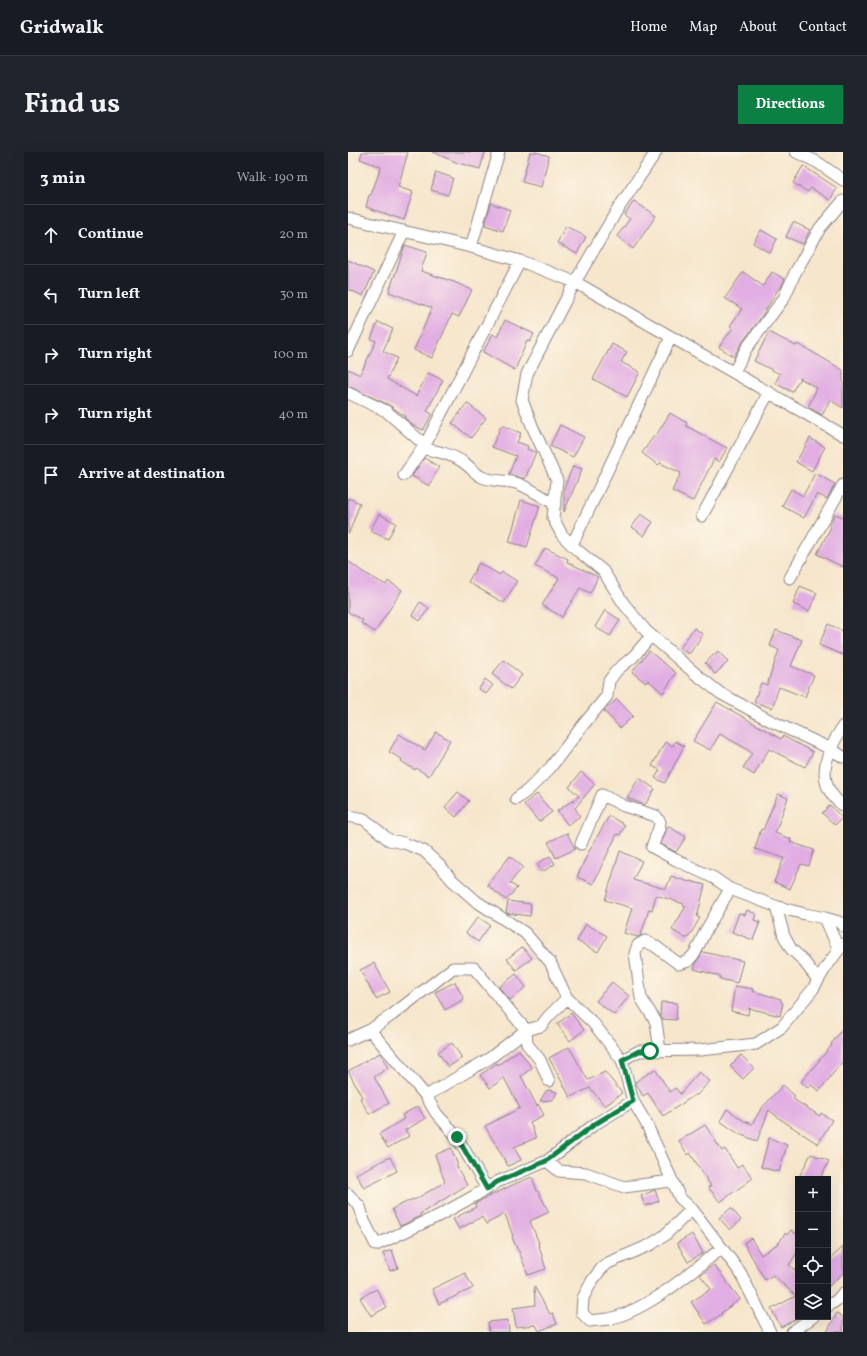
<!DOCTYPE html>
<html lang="en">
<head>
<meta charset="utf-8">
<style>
	body { margin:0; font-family:Vollkorn,serif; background:#20242c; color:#f1f3f6 }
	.controls { position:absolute; right:12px; bottom:12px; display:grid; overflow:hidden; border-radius:0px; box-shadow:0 4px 16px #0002 }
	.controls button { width:36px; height:36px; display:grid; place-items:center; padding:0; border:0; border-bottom:1px solid #363941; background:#171b24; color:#f1f3f6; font:20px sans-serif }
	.stop { position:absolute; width:12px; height:12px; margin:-9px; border:3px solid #0b8043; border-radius:50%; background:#fff }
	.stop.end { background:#0b8043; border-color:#fff; box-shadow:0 1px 4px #0008 }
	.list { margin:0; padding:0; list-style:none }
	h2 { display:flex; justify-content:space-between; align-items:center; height:52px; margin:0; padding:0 16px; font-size:17px }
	h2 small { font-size:13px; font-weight:400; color:#9ea1a6 }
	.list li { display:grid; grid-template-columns:26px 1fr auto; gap:12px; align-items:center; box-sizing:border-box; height:60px; padding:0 16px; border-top:1px solid #363941 }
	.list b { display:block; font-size:15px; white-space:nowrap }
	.list em { font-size:13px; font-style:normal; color:#9ea1a6 }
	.icon { flex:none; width:22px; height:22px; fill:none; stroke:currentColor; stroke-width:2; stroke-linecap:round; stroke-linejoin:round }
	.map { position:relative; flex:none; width:495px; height:1180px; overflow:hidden; border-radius:0px }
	header { display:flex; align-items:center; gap:24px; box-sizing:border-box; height:56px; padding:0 20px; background:#171b24; border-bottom:1px solid #363941 }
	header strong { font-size:19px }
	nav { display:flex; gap:22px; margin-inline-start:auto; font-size:14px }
	.intro { display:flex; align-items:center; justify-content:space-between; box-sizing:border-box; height:96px; padding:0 24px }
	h1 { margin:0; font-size:28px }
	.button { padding:10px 18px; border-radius:0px; background:#0b8043; color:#fff; font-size:14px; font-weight:700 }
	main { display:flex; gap:24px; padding:0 24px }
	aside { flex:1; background:#171b24; border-radius:0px; box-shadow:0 4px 16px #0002 }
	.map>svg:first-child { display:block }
	.building { fill:#e1ade3 }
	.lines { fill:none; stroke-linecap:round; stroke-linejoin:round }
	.street-casing { stroke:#8c8484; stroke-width:13 }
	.street { stroke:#fff; stroke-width:11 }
	.route { stroke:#0b8043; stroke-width:5 }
</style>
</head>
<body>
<header>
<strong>Gridwalk</strong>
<nav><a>Home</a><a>Map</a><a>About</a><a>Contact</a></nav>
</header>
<div class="intro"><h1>Find us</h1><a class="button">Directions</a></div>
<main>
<aside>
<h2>3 min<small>Walk · 190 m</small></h2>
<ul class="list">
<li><svg class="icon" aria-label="ahead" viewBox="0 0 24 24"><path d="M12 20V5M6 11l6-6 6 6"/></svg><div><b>Continue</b></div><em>20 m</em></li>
<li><svg class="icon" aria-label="left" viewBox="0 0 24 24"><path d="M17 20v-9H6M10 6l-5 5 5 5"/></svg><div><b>Turn left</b></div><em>30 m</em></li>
<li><svg class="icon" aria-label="right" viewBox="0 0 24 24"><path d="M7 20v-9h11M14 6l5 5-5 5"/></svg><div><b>Turn right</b></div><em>100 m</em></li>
<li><svg class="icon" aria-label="right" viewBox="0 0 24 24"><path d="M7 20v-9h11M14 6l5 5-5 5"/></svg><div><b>Turn right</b></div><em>40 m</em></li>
<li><svg class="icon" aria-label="arrive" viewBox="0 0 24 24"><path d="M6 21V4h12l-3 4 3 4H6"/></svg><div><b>Arrive at destination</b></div></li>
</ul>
</aside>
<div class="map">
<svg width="495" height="1180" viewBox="0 0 495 1180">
	<rect width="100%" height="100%" fill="#fcf5e5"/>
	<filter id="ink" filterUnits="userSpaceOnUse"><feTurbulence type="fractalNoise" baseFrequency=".025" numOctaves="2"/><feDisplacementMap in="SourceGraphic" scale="8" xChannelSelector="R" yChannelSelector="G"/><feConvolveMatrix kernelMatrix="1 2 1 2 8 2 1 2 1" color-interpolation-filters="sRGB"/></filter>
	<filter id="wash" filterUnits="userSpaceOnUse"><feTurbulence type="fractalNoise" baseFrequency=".012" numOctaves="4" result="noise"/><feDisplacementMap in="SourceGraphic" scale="16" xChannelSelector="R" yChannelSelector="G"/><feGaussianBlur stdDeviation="0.9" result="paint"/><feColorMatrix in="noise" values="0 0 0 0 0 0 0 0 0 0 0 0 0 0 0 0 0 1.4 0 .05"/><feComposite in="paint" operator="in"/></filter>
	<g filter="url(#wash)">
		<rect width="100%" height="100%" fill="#f6e6cc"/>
		<g id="blocks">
			<path class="building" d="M14 0H60L50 35 65 40 56 68 18 55 21 43H23L33 15 12 7Z
				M84 0H137L132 17 110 11Z
				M182 0H188L201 4 193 35 174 30Z
				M455 14 489 36 482 48 463 36 460 40 445 31Z
				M88 20 105 26 100 43 83 38Z
				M286 49 308 64 285 97 269 84 282 67 276 63Z
				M143 51 162 58 155 79 137 73Z
				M445 70 462 78 455 92 438 85Z
				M218 74 238 85 229 102 209 91Z
				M413 78 429 87 422 101 405 91Z
				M57 93 79 100 73 119 106 130 124 138 111 165 104 162 84 206 66 198 84 156 41 140Z
				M0 108 26 120 15 144 0 137Z
				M395 120 415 134 424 120 437 127 432 137 431 136 410 170 392 193 386 205 371 195 385 176 382 174 394 157 377 146Z
				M157 168 186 182 182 190 179 189 167 218 135 200 145 182 149 185Z
				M30 170 45 177 35 199 49 206 39 227 68 244 80 221 95 228 79 259 84 262 75 278 65 273 56 265 57 264 41 253 0 234V217L12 223 28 189 23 187Z
				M421 180 448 194 449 192 459 197 495 218V256L482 248 474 263 460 255 469 236 452 226 444 240 427 231 432 222 406 209Z
				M264 192 279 200 273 210 292 220 279 245 245 227Z
				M119 251 138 266 123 286 104 271Z
				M322 261 339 271 338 274 379 296 371 310 366 307 345 349 324 339 333 321 312 311 310 313 294 301 306 284 307 285Z
				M212 273 236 285 225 305 202 294Z
				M153 274H156L173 281 169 290 180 294 179 297 188 300 177 327 161 322 168 304 144 295Z
				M462 286 477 295 464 319 448 310Z
				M76 306 91 315 81 334 64 324Z
				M225 314 234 317 216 360V336Z
				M467 321 487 332 479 347 469 342 456 366 434 354 443 337 455 344Z
				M0 346 12 351 1 381H0Z
				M173 348 192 354 179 395 161 390Z
				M31 362 48 371 40 387 22 379Z
				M293 362 305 370 296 384 284 375Z
				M487 362 495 365V415L469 402 483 375 481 374Z
				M197 396 220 407 219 410 250 425 242 441 232 436 214 465 194 453 211 426 187 414Z
				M0 409 15 420 38 433 40 429 54 438 27 480 13 471 15 468 0 460Z
				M131 411 152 423 154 420 169 429 156 451 120 430Z
				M452 434 469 441 461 459 445 452Z
				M72 450 81 456 72 469 64 463Z
				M257 458 272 468 262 484 247 475Z
				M480 472 495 479V503L471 493Z
				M346 476 355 482 342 501H339L332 496Z
				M428 478 454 488 443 514 466 523 457 545 431 535 424 556 406 550 413 531 419 533 431 498 422 494Z
				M301 499 328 521 315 541 300 528 298 531 284 520Z
				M370 499 380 510 367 522 357 511Z
				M156 508 174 523 163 537 144 522Z
				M137 527 145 533 138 542 131 537Z
				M269 547 285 564 272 576 256 559Z
				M369 550 433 587 435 584 465 600 457 615 421 597 406 623 395 616 404 601 397 596 372 582 362 598 345 589Z
				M88 580 102 588 81 624 68 616 67 618 53 609 54 607 41 600 51 582 77 598Z
				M327 589 336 594 317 631 307 626 312 618 304 614 317 590 325 594Z
				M233 620 247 632 227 656 232 664 220 673 209 659 231 644 221 635Z
				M291 626 307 637 297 653 279 646Z
				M110 640 121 649 108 665 97 655Z
				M189 642 204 660 191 670 176 652Z
				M430 642 440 646 427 681 443 687 442 690 466 698 461 714 453 712 442 737 426 730 436 706 407 697 413 677 415 678Z
				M482 653 494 666 487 673 474 661Z
				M261 664 277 673 272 683 269 682 245 732 229 725 241 699Z
				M320 674 338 685 328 700 313 692Z
				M219 681 227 697 208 706 200 690Z
				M272 699 294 709 285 728 318 737 323 724 341 730 342 729 357 733 349 765 352 766 340 786H337L324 778 338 754 335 753 336 752 308 743 304 758 301 757 293 783 290 785 276 781 284 756 257 748Z
				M162 704 175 715 162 731 169 736 158 748 139 733Z
				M202 704 207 712 194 720 189 712Z
				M160 749 183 752 182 764 158 761Z
				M399 758 408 762 406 768 412 770 405 788 384 780 391 761 397 763Z
				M130 765 142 773 130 790 118 781Z
				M238 772 259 784 250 800 229 789Z
				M174 795 184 806 168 818 159 807Z
				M355 800 395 809 389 831 372 827V824L346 817 348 810Z
				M26 811 42 840 28 847 12 818Z
				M168 822 178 835 162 848 151 835Z
				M107 830 116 847 97 858 87 840Z
				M264 830 281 844 266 863 248 849Z
				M387 834 405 837 404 839 433 847V850L435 851 432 864 401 856 400 863 383 859Z
				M313 850 329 851 328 868 314 867 312 863Z
				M223 861 236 878 222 889 209 872Z
				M495 876V909L471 939 463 933 460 936 453 930 484 893 483 892Z
				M104 891 114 906 100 915 90 900Z
				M221 895 240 928 257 920 274 941 257 954 242 936 222 945 201 906Z
				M171 898 184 916 173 924 189 954 190 952 196 963 182 970 188 986 166 995 173 1008 160 1014 137 974 172 956 156 926 142 936 132 923 149 911 150 913Z
				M32 901 40 916 26 925 41 951 21 962 12 946 14 945 0 919Z
				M393 903 406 916 395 927 382 914Z
				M307 917 322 940 328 936 332 942 351 920 362 929 349 943H347L315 964 300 941 295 944 287 930Z
				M435 933 447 944 445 947 472 964 473 961 484 968 470 992 432 967 421 958 409 989 391 982 372 969 379 957 396 969 404 972 413 957Z
				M201 938 209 940 206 946 203 948 192 949 198 939Z
				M70 954 77 967 57 978 61 984 40 996 31 982 56 967 54 963Z
				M357 973 374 999 377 997 389 1016 394 1012 405 1026 372 1050 360 1035 363 1034 342 1001 340 1003 331 989Z
				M421 986 439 993 431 1020 413 1015Z
				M103 996 109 1011V1015L119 1033 72 1062 73 1064 52 1074 44 1057 65 1047 66 1048 97 1030 87 1003Z
				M463 1002 481 1009 472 1027H450Z
				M42 1005 49 1019 16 1036 8 1022Z
				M184 1025 189 1039H190L201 1060 182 1069 191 1091H190L198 1117 180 1123 171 1099H170L164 1085 165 1084 157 1062 138 1072 134 1065 111 1077 105 1067 128 1055 127 1052 135 1047 169 1031Z
				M307 1038 311 1049 297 1054 293 1044Z
				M383 1056 393 1068 382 1078 371 1066Z
				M443 1078 450 1083V1099L441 1113 450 1121V1166L433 1175 423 1157 448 1144 425 1123 417 1128 396 1091 403 1086 413 1103 431 1091 437 1081 439 1083Z
				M344 1082 355 1101 340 1110 329 1091Z
				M495 1095V1121L480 1135V1109Z
				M44 1098 50 1116 42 1119 35 1101Z
				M366 1113 392 1147 373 1161 374 1162 358 1172 343 1150 363 1137 352 1123Z
				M117 1121 125 1136 91 1152 84 1137Z
				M186 1134 202 1162 205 1161 209 1172 191 1179 188 1173 168 1175 165 1156 187 1153Z
				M28 1137 39 1155 23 1164 12 1146Z
				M489 1161 495 1165V1180H479Z
				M160 1168 161 1180H141L140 1170Z"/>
		</g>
	</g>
	<g filter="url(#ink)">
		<use href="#blocks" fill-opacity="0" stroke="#8c8484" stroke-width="1"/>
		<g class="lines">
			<defs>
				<path id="street" d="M308 0 268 60 227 130 179 222 174 248 185 276 209 328 205 366 214 383 229 398 255 419 276 452 298 479 349 523 372 541 423 569 483 597 495 605
					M448 0 469 10 495 28
					M0 66 123 95 172 109 227 130 495 283
					M123 95 151 0
					M0 199 56 79
					M386 220 398 197 436 146 447 121 472 76 495 49
					M0 241 38 259 77 293
					M74 296C88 299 103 302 115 310 121 314 126 320 132 324 144 331 159 327 171 332 183 337 195 345 207 352
					M56 323 77 293 172 109
					M354 364 421 240
					M224 393 323 185
					M442 426 495 333
					M495 574C482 595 467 623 486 645 488 648 492 651 495 654
					M168 647 180 638 202 616 235 573 259 544 261 529 269 518 285 505 303 484
					M0 664 16 667 41 688 56 691 76 699 92 714 104 728 128 749 177 781 202 810 219 846 246 872 274 908 285 949 298 971 332 1046 344 1057 392 1120 422 1180
					M233 692 254 643 276 654 308 664 312 670 311 676 304 695 328 708 366 726 382 737 430 755 457 762 477 766 491 770 495 774
					M428 755 436 784 443 797 454 807 470 828
					M477 766 491 798
					M0 888 22 878
					M312 899 308 870 293 846 287 801 290 793 297 789 307 794 331 812 340 809 347 801 357 780 382 737
					M274 908 291 899 352 898 408 892 434 875 465 837 478 815 495 792
					M201 929 192 908 179 892 178 878 193 874 200 865 219 846
					M78 944 22 878 44 863 105 816H126L178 878 142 906 78 944 88 961 109 985 139 1037
					M285 949 247 972 199 1009 211 1019 238 1021 276 1035 323 1029
					M0 1042 12 1055 16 1069 28 1093 90 1064 128 1043 149 1030 199 1009
					M344 1057 316 1084 302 1093 260 1111 253 1117 244 1129 235 1146 234 1161 242 1169C248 1168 254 1168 260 1167 299 1159 343 1120 374 1096
					M480 1154 489 1148 495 1141
					M444 1180 465 1165"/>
			</defs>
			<use href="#street" class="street-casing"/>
			<use href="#street" class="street"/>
		</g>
	</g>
	<g class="lines" filter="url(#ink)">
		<path class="route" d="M109 985 139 1037 149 1030 198 1009 247 972 285 949 274 908 291 899H302"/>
	</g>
</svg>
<div class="controls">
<button>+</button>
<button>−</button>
<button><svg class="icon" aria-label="locate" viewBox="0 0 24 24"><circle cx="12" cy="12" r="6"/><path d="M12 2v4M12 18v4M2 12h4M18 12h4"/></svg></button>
<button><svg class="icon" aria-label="layers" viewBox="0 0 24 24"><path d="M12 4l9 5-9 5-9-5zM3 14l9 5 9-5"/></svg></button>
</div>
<div class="stop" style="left:302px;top:899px"></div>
<div class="stop end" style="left:109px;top:985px"></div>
</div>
</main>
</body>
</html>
